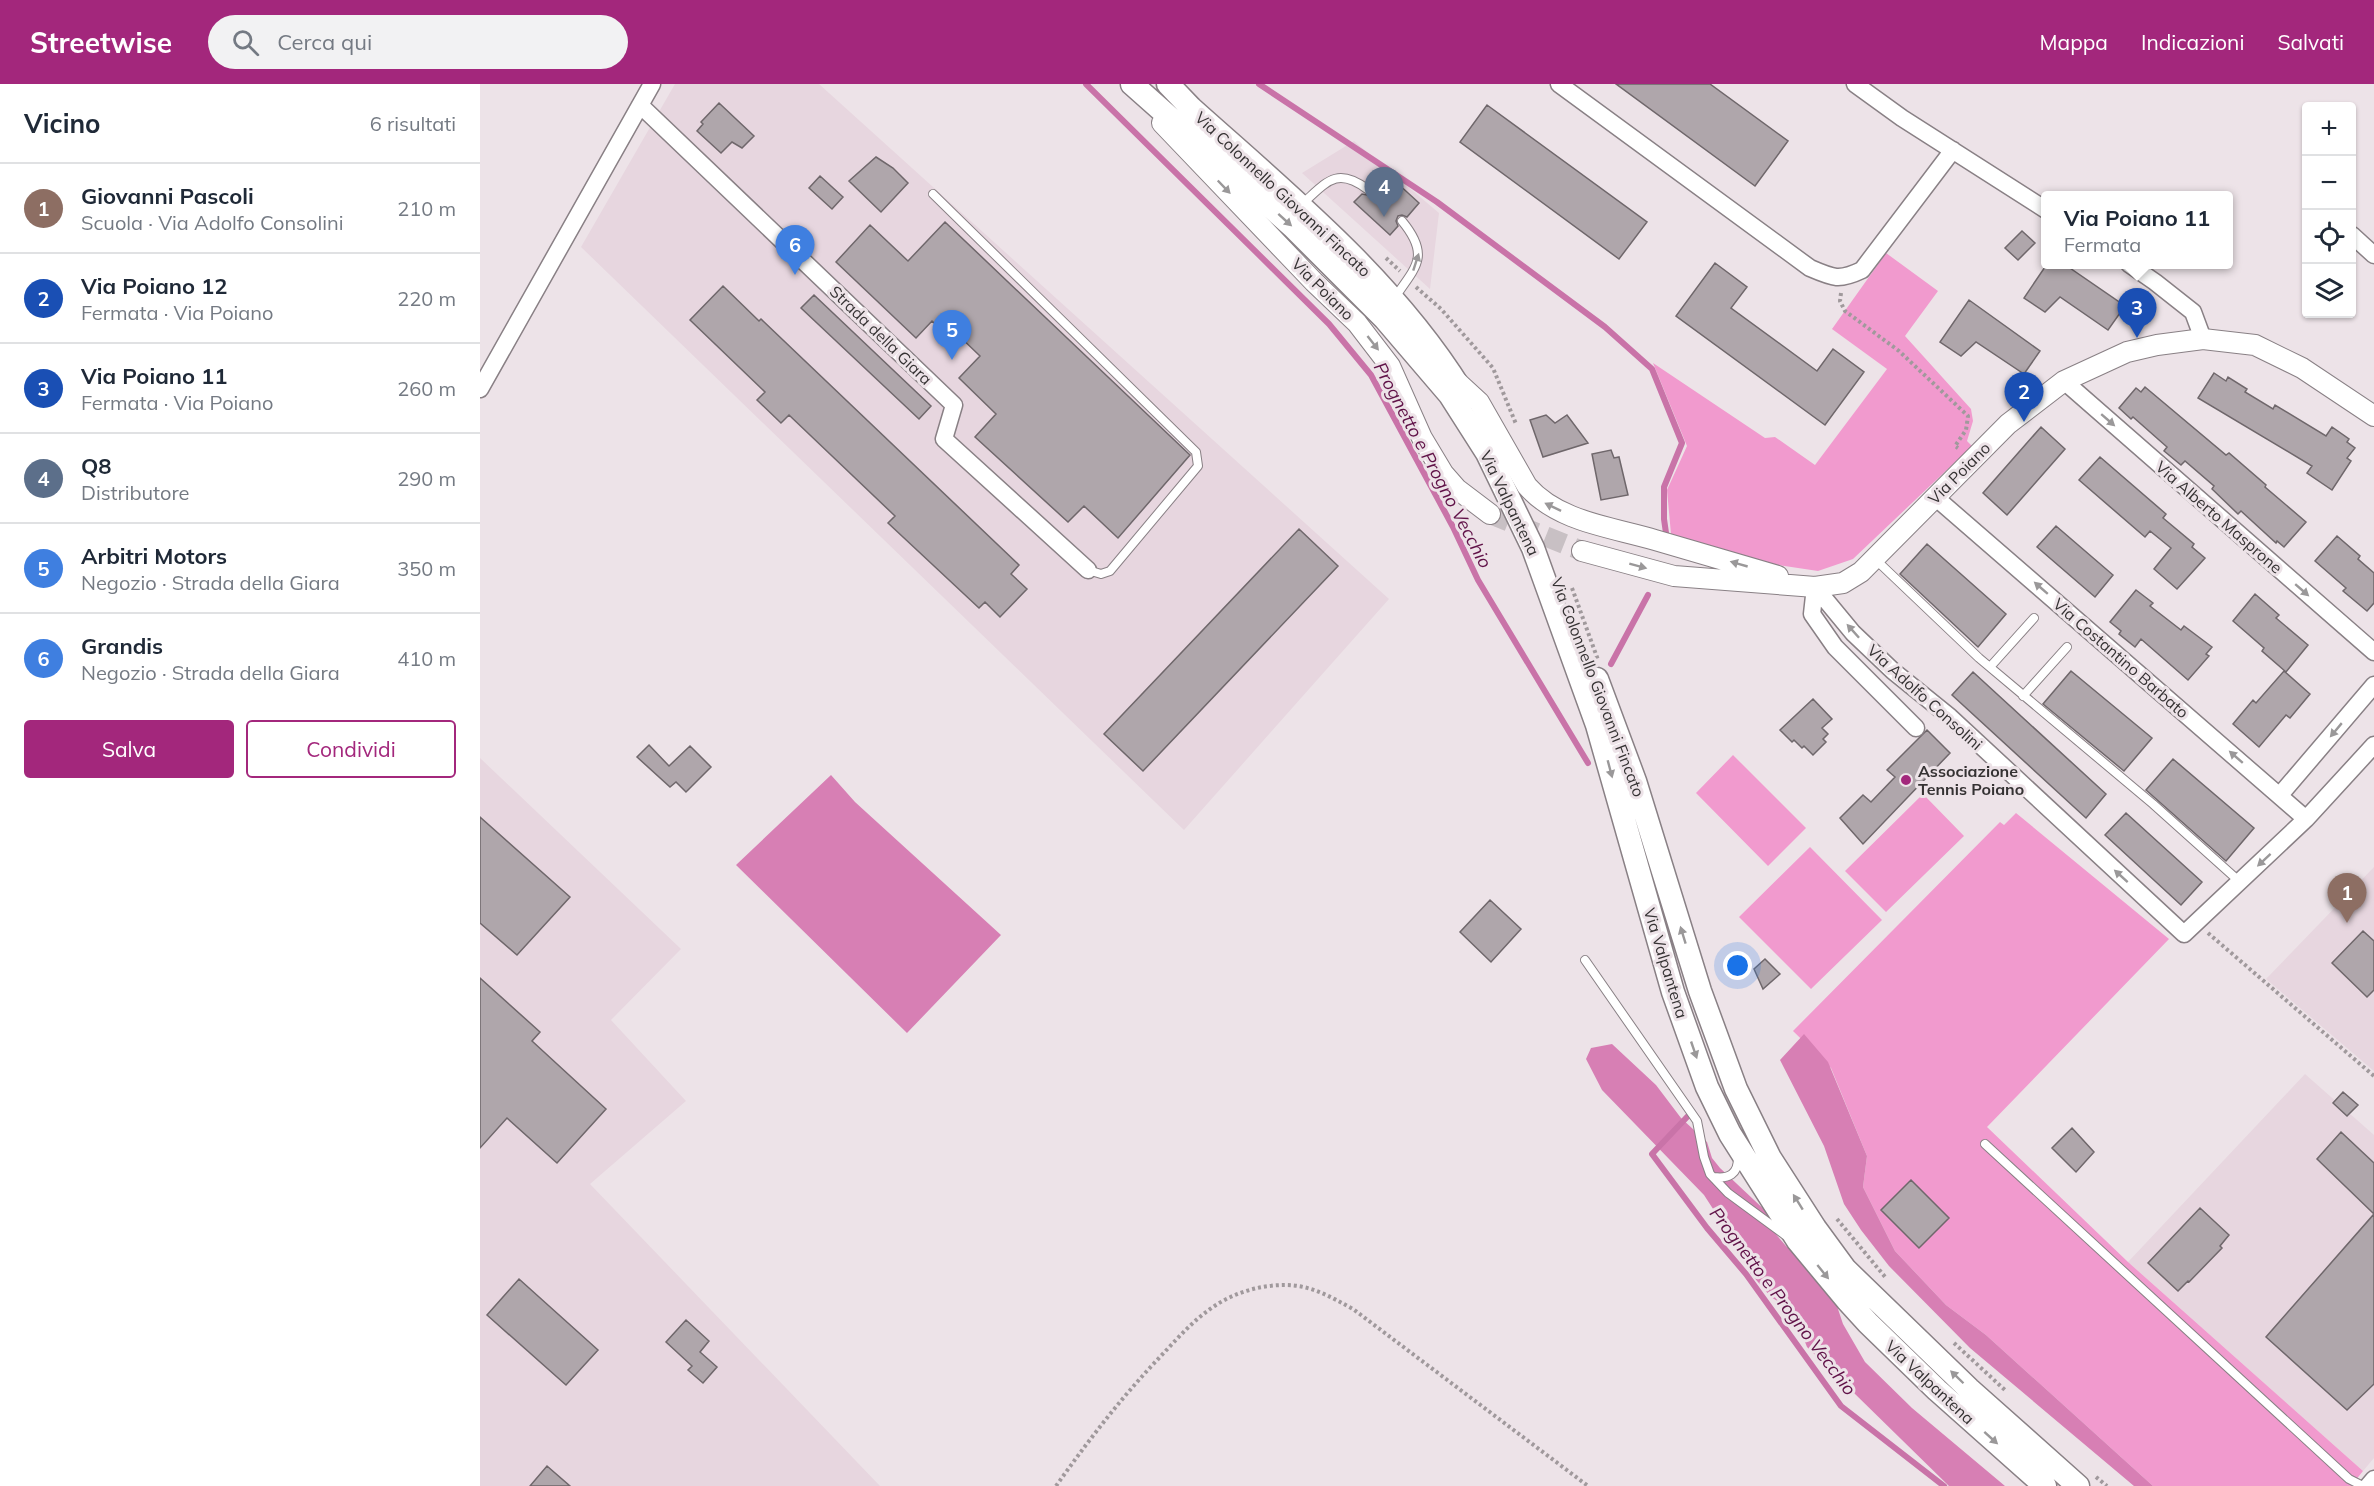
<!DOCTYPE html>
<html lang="it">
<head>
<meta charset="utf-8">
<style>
	body { margin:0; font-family:Mulish,sans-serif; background:#f2f2f3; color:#1f2937 }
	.controls { position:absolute; right:18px; top:18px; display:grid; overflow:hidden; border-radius:6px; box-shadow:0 2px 4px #0004 }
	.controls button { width:54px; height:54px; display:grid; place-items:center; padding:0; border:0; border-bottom:2px solid #e0e1e3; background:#fff; color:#1f2937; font:30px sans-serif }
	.you { position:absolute; left:1258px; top:882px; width:21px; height:21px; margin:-15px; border:4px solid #fff; border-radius:50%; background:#1a73e8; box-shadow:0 0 0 9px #1a73e833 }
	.badge { display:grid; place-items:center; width:39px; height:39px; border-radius:50%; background:#a3277c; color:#fff; font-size:20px; font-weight:700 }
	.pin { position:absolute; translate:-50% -50px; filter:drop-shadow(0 2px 3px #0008) }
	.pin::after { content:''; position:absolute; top:32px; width:21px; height:18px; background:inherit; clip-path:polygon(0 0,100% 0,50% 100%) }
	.popup { position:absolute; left:1561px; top:107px; width:192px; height:78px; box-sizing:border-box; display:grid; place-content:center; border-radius:6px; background:#fff; filter:drop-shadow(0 2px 4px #0005); font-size:20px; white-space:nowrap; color:#747a83 }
	.popup b { font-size:22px; color:#1f2937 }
	.popup::after { content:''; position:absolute; left:50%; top:100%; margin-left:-12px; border:12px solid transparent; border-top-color:#fff }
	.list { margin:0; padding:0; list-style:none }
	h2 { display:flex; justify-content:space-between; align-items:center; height:78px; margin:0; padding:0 24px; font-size:26px }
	h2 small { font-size:20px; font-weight:400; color:#747a83 }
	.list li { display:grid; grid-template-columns:39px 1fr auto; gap:18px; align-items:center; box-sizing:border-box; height:90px; padding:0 24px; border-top:2px solid #e0e1e3 }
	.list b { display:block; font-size:22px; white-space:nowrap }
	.list p { margin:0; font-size:20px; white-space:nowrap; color:#747a83 }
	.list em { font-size:20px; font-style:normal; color:#747a83 }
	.actions { display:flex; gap:12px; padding:18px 24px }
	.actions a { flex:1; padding:14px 0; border:2px solid #a3277c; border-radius:6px; text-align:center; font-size:21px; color:#a3277c }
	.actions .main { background:#a3277c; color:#fff }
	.icon { flex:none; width:33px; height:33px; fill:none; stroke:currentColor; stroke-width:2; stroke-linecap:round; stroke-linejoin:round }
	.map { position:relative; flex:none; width:1894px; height:1402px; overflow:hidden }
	header { display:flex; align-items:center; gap:36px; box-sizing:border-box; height:84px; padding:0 30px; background:#a3277c; color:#fff }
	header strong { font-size:28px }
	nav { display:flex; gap:33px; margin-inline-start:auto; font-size:21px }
	.search { width:420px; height:54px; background:#f2f2f3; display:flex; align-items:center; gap:15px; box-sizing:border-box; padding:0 21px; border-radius:33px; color:#747a83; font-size:22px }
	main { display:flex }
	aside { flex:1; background:#fff }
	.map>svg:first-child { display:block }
	.built { fill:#e7d6df }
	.green { fill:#f19ace }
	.forest { fill:#d77fb4 }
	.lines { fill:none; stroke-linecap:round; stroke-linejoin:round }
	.stream { stroke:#c973a8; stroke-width:6 }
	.building { fill:#afa6ab; stroke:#6f676b; stroke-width:1.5 }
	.tertiary-tunnel { stroke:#c8c0c4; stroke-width:20; stroke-dasharray:20 10; stroke-linecap:butt }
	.service-casing { stroke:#898085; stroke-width:10 }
	.minor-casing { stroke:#898085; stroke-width:19 }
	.tertiary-casing { stroke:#898085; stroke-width:22 }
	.secondary-casing { stroke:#898085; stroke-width:25 }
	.path { stroke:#a0999c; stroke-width:4; stroke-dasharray:3 3; stroke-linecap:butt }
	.service { stroke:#fff; stroke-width:8 }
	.minor { stroke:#fff; stroke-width:16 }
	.tertiary { stroke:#fff; stroke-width:20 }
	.secondary { stroke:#fff; stroke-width:22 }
	.oneway { fill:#9a9899 }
	.poi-dot { fill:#a3277c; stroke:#ede3e8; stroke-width:2 }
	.labels { text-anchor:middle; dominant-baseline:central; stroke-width:6; stroke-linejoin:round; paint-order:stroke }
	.street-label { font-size:16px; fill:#353233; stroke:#ede3e8 }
	.poi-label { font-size:16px; font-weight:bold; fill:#353233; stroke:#ede3e8; text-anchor:start }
	.water-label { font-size:18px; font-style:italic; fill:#601248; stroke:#ede3e8 }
</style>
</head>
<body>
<header>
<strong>Streetwise</strong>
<div class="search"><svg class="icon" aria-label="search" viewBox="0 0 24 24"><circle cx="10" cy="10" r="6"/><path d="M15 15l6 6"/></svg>Cerca qui</div>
<nav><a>Mappa</a><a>Indicazioni</a><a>Salvati</a></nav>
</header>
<main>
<aside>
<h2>Vicino<small>6 risultati</small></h2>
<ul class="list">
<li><span class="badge" style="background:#8d6e63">1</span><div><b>Giovanni Pascoli</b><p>Scuola · Via Adolfo Consolini</p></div><em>210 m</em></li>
<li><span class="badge" style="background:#1a4fb4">2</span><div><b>Via Poiano 12</b><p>Fermata · Via Poiano</p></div><em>220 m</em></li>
<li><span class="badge" style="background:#1a4fb4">3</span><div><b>Via Poiano 11</b><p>Fermata · Via Poiano</p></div><em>260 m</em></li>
<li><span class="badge" style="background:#5c6f8a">4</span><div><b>Q8</b><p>Distributore</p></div><em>290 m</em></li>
<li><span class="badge" style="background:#3f7fe0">5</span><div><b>Arbitri Motors</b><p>Negozio · Strada della Giara</p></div><em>350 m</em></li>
<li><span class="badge" style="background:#3f7fe0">6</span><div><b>Grandis</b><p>Negozio · Strada della Giara</p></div><em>410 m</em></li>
</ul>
<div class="actions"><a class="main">Salva</a><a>Condividi</a></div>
</aside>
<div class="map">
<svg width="1894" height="1402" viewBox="0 0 1894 1402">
	<rect width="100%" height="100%" fill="#ede3e8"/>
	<path class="built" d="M195 0H339L909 515 704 746 101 163Z
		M874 57 959 129 950 205 822 89Z
		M0 674 201 865 131 936 206 1017 110 1100 400 1402H0Z
		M1894 783V987L1786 895Z
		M1825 990 1894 1051V1374L1883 1387 1648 1178Z"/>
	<path class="green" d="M1406 169 1458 207 1425 252 1491 325 1493 337 1487 357 1492 362 1373 475 1338 487 1292 480 1191 450 1187 406 1207 362 1173 279 1285 354 1295 353 1335 381 1407 285 1352 245Z
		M1253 671 1326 744 1288 782 1216 709Z
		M1443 710 1484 752 1406 828 1365 787Z
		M1536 729 1689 855 1507 1043 1648 1178 1883 1387 1871 1402H1673L1506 1251 1466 1221 1415 1167 1383 1103 1387 1072 1351 984 1313 947 1520 738 1524 741Z
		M1330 763 1402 836 1331 905 1259 833Z"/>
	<path class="forest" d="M351 691 375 718 521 851 427 949 256 781Z
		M1324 950 1348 978 1387 1072 1383 1103 1415 1167 1466 1221 1506 1251 1673 1402H1654L1490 1264 1409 1182 1381 1146 1364 1120 1344 1062 1300 976Z
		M1132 960 1176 1001 1201 1034 1227 1058 1232 1074 1240 1084 1290 1131 1294 1148 1306 1162 1349 1198 1363 1240 1385 1278 1432 1324 1525 1402H1469L1327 1263 1313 1227 1291 1213 1271 1190 1259 1165 1224 1111 1122 1006 1106 975 1111 964Z"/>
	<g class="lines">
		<path class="stream" d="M606 0 849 240 891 291 973 443 998 496 1108 679
			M779 0 957 118 1125 243 1172 285 1202 359 1184 403V435L1187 456
			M1131 580 1168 511
			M1208 1032 1172 1070 1227 1144 1266 1190 1361 1322 1464 1402"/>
	</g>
	<path class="building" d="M1136 0H1230L1308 57 1275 102Z
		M239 19 274 52 262 64 252 58 241 69 217 47 223 40 221 38Z
		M1007 21 1167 138 1139 175 980 58Z
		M396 73 413 84 428 99 401 128 369 97Z
		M904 87 939 119 927 133 922 131 918 132 916 137 918 142 910 151 874 118 882 110 887 111 892 109 893 105 891 100Z
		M340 92 363 113 352 125 329 104Z
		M465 138 710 371 638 454 604 422 588 438 495 353 516 330 479 294 500 272 475 248 470 254 452 237 436 254 356 178 390 141 428 177Z
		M1542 147 1555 159 1538 176 1525 164Z
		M1235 179 1267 203 1251 224 1337 287 1353 265 1384 288 1345 341 1196 232Z
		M1567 180H1584L1645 222 1628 246 1580 213 1565 228 1544 214Z
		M243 202 279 237 281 235 539 481 531 490 547 505 520 533 505 518 499 524 408 439 415 432 309 331 301 339 277 316 285 308 210 236Z
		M334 211 451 322 439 335 321 224Z
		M1489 216 1560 267 1544 290 1496 258 1481 272 1460 258Z
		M1734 289 1746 297 1748 293 1767 305 1765 308 1793 325 1795 321 1846 352 1852 343 1869 355 1867 358 1875 364 1867 374 1871 377 1852 406 1827 389 1832 382 1718 314Z
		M1665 303 1746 371 1749 369 1786 401 1785 403 1826 438 1804 463 1797 457 1796 459 1761 427 1758 430 1732 405 1734 402 1705 377 1701 381 1684 367 1687 363 1653 333 1651 335 1639 324 1656 304 1661 308Z
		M1066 331 1075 339 1087 331 1108 359 1063 373 1050 336Z
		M1561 343 1585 365 1527 431 1503 409Z
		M1131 366 1134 374 1139 373 1148 411 1121 416 1112 370Z
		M1620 373 1686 430 1683 434 1714 460 1712 463 1725 474 1697 505 1674 485 1691 464 1670 447 1665 453 1599 396Z
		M1576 442 1633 491 1615 513 1557 463Z
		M819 445 858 482 663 687 624 650Z
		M1857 452 1880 472 1878 475 1894 489V519L1887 527 1863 507 1866 504 1835 477Z
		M1447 460 1526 530 1498 563 1420 490Z
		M1656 506 1673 519 1670 522 1701 546 1704 542 1732 563 1726 570 1729 572 1708 596 1661 555 1655 563 1639 550 1641 547 1630 538Z
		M1775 510 1799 531 1796 534 1828 561 1806 588 1782 567 1784 564 1753 537Z
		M1591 587 1672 654 1644 687 1563 620Z
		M1804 587 1830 610 1810 634 1806 631 1779 663 1753 640 1773 616 1776 619Z
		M1493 588 1626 710 1606 734 1472 611Z
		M1333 615 1352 635 1342 644 1348 650 1343 655 1346 658 1333 671 1324 662 1322 664 1314 656 1312 658 1300 646Z
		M1447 646 1470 669 1383 760 1360 734 1383 711 1391 718 1415 693 1407 686Z
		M169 661 189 682 210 662 231 683 206 708 196 698 190 703 157 673Z
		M1693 675 1774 744 1746 777 1666 706Z
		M1646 729 1722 798 1701 821 1625 751Z
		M0 733 90 813 37 871 0 839Z
		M1010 816 1041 845 1011 878 980 848Z
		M1883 847 1894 857V906L1887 913 1852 879Z
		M1285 875 1300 890 1283 905 1274 885Z
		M0 894 60 948 52 957 126 1025 77 1079 27 1034 0 1064Z
		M1863 1008 1878 1021 1867 1032 1853 1019Z
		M1592 1044 1614 1068 1596 1088 1572 1064Z
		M1861 1048 1894 1079V1130L1837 1075Z
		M1431 1096 1469 1134 1439 1164 1401 1126Z
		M1720 1124 1749 1151 1740 1162 1742 1164 1709 1198 1708 1197 1698 1207 1668 1179Z
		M1894 1130V1300L1867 1326 1786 1253Z
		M39 1195 118 1266 86 1301 7 1231Z
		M206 1236 229 1257 220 1268 237 1283 223 1299 208 1286 212 1282 186 1258Z
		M67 1382 90 1402H50Z"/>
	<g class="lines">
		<path class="tertiary-tunnel" d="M1010 430 1102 467"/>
		<defs>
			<path id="service" d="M453 110 716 368 718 382 630 487 621 490 608 486
				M822 120C846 99 856 82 887 105
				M915 213C937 182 950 171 922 137
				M1395 475 1499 574 1673 720 1760 798
				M1510 583 1554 534
				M1543 612 1587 563
				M1105 876 1217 1037 1224 1073 1230 1090 1248 1109 1305 1151
				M1505 1060 1869 1395 1883 1402
				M1234 1093C1249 1095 1258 1090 1258 1074"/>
			<path id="minor" d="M1079 0 1330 184C1353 194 1359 197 1382 186L1473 66
				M1375 0 1422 34 1566 126
				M160 21 474 321 464 355 608 486
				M1872 151 1894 171
				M1649 180 1675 198 1713 228 1723 255
				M1584 297 1894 568
				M0 305 172 0
				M1455 413 1826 735
				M1335 503 1373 549 1413 587 1470 633 1704 850 1826 735 1894 661
				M1335 503 1332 530 1355 563 1436 644
				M1800 711 1894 601
				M1888 1402 1894 1395"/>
			<path id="tertiary" d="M682 39 834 198 877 239 910 282 942 354 963 389 977 405 1010 430
				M974 295 999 318 1047 402C1078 438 1132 443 1175 456 1216 468 1257 480 1298 492
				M1102 467 1194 492 1335 503 1363 499 1381 488 1528 340 1584 297 1647 268 1677 261 1723 255 1775 261 1822 284 1894 332"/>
			<path id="secondary" d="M652 0 813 143 905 235 970 311 1007 369 1053 464 1117 641 1193 908 1227 1003 1250 1050 1318 1157 1367 1216 1388 1239 1457 1306 1565 1402
				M688 0 711 24C807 110 912 195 981 306
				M1117 595 1155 697 1220 907 1256 1005 1290 1074 1335 1144 1365 1185 1489 1305 1598 1402"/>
		</defs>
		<use href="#service" class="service-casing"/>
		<use href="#minor" class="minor-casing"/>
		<use href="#tertiary" class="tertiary-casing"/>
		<use href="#secondary" class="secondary-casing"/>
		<path class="path" d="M906 174 920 187
			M936 203 961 225 1013 284 1036 340
			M1361 209 1360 217 1365 227 1419 267 1488 332 1486 346 1475 362 1478 364
			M1092 504 1118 576
			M1728 849 1894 992
			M1357 1135 1406 1194
			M1474 1259 1526 1307
			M1616 1393 1627 1402
			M576 1402C608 1357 641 1314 679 1274 697 1255 714 1235 736 1221 756 1208 781 1201 805 1201 831 1201 851 1213 873 1225L1108 1402"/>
		<use href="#service" class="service"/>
		<use href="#minor" class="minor"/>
		<use href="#tertiary" class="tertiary"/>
		<use href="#secondary" class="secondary"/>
	</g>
	<defs><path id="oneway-solid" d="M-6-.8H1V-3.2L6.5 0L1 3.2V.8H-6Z" transform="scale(1.5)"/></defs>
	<g class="oneway">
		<use href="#oneway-solid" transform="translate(744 103) rotate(46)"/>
		<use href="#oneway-solid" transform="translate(805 136) rotate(42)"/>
		<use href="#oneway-solid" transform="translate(936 178) rotate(-72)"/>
		<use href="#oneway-solid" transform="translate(893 259) rotate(52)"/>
		<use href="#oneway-solid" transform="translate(1628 336) rotate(41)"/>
		<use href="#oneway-solid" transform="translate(1073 423) rotate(-154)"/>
		<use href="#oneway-solid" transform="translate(1259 480) rotate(-164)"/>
		<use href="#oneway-solid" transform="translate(1158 482) rotate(15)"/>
		<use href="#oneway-solid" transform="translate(1561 504) rotate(-139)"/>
		<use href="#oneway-solid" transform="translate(1822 506) rotate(41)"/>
		<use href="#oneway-solid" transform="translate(1373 547) rotate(-132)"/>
		<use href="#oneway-solid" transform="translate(1856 646) rotate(130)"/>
		<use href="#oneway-solid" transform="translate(1756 673) rotate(-139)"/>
		<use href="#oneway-solid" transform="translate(1130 685) rotate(75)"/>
		<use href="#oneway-solid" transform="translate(1784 776) rotate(137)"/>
		<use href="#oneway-solid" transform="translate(1641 792) rotate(-138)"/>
		<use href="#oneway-solid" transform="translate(1203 851) rotate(-107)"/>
		<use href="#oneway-solid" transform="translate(1214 966) rotate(71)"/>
		<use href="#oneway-solid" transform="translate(1318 1118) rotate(-122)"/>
		<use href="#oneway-solid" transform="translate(1343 1188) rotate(51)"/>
		<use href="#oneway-solid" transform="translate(1477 1293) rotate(-136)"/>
		<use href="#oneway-solid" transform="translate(1511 1354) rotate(42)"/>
	</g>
	<circle class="poi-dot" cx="1426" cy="696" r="6"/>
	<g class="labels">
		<g class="street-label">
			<text transform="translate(803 110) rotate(43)">Via Colonnello Giovanni Fincato</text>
			<text transform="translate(843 205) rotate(45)">Via Poiano</text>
			<text transform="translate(401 251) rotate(44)">Strada della Giara</text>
			<text transform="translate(1479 389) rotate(-45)">Via Poiano</text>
			<text transform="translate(1030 419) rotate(64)">Via Valpantena</text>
			<text transform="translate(1739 433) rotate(41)">Via Alberto Masprone</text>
			<text transform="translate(1641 574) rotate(41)">Via Costantino Barbato</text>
			<text transform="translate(1118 603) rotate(69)">Via Colonnello Giovanni Fincato</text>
			<text transform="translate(1445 613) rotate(42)">Via Adolfo Consolini</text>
			<text transform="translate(1186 879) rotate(73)">Via Valpantena</text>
			<text transform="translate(1450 1298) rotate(43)">Via Valpantena</text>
		</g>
		<g class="poi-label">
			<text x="1438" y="687">Associazione<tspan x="1438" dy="18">Tennis Poiano</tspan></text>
		</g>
		<g class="water-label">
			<text transform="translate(953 381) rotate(62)">Prognetto e Progno Vecchio</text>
			<text transform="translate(1303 1217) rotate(53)">Prognetto e Progno Vecchio</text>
		</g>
	</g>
</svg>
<div class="controls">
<button>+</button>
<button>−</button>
<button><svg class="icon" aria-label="locate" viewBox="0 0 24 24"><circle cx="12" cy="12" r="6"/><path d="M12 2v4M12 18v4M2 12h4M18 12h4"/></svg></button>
<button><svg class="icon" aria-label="layers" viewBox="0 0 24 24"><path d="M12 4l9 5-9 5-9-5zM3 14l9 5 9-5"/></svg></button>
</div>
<div class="you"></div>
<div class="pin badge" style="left:1867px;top:839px;background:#8d6e63">1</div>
<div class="pin badge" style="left:1544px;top:338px;background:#1a4fb4">2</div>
<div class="pin badge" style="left:1657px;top:254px;background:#1a4fb4">3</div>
<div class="popup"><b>Via Poiano 11</b>Fermata</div>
<div class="pin badge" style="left:904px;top:133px;background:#5c6f8a">4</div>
<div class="pin badge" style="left:472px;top:276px;background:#3f7fe0">5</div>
<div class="pin badge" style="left:315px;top:191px;background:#3f7fe0">6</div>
</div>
</main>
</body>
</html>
